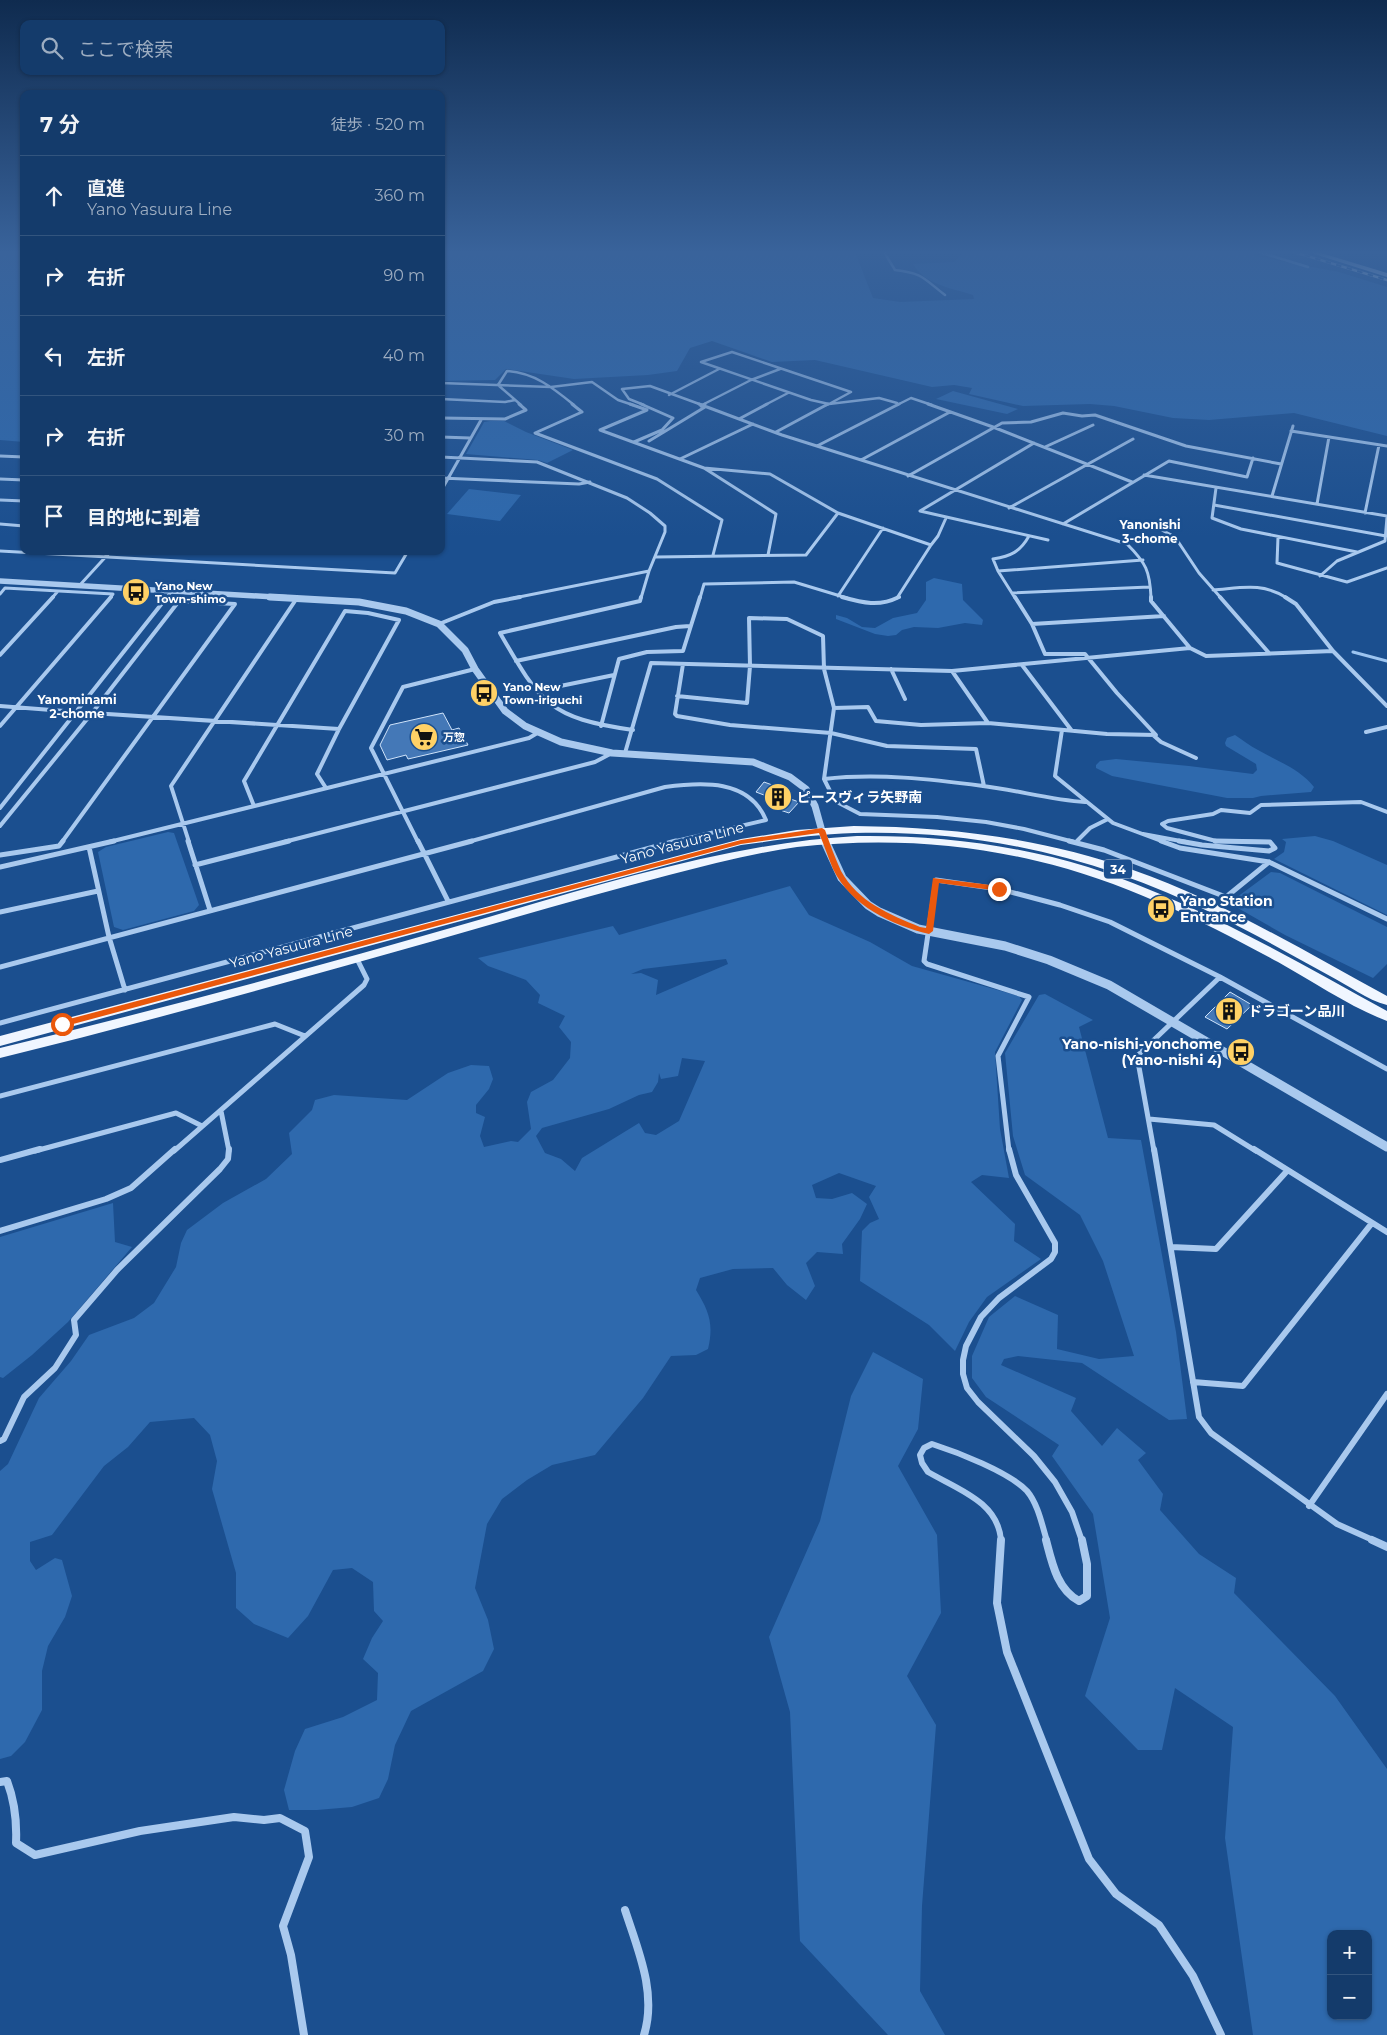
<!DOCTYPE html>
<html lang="ja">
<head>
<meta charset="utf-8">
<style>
	body { margin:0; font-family:Montserrat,"Noto Sans JP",sans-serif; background:#1d4271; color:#f1f3f6 }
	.controls { position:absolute; right:15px; bottom:15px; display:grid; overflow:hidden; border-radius:10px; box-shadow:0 1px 4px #0004 }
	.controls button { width:45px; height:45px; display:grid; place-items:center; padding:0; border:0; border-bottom:1px solid #33557e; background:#143b6b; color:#f1f3f6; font:25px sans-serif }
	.stop { position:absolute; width:15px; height:15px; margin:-11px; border:4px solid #ea580c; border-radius:50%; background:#fff }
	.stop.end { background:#ea580c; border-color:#fff; box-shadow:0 1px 5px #0008 }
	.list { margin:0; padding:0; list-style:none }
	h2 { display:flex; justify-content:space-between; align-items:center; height:65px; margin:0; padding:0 20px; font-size:21px }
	h2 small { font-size:16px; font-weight:400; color:#9dadc1 }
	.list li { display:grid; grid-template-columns:32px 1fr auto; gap:15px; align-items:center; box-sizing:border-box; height:80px; padding:0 20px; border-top:1px solid #33557e }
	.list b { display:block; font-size:19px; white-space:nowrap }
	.list p { margin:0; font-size:16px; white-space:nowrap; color:#9dadc1 }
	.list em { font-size:16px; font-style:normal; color:#9dadc1 }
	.icon { flex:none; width:28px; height:28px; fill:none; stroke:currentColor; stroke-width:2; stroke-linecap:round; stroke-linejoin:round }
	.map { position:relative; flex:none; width:1387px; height:2035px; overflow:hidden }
	.search { position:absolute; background:#143b6b; box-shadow:0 1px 4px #0004; left:20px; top:20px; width:425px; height:55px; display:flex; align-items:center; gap:12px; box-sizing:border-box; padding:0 18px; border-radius:10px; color:#9dadc1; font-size:19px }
	.panel { position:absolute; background:#143b6b; box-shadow:0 1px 4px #0004; left:20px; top:90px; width:425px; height:465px; border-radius:10px }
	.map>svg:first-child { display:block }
	.green { fill:#2e69ad; fill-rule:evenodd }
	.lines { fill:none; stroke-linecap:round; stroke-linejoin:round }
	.stream { stroke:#9cc4f0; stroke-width:3 }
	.building { fill:#4478b7; stroke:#cfe3fa }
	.minor-far5 { stroke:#a9c9ee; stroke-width:2.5 }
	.minor-far4 { stroke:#a9c9ee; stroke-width:3 }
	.minor-far3 { stroke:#a9c9ee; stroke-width:4 }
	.minor-far2 { stroke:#a9c9ee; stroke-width:5 }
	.minor-far1 { stroke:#a9c9ee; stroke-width:6 }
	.minor { stroke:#a9c9ee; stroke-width:8 }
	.tertiary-far2 { stroke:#a9c9ee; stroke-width:5.5 }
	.tertiary-far1 { stroke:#a9c9ee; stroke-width:7 }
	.tertiary { stroke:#a9c9ee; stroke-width:9 }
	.primary { fill:#f0f6ff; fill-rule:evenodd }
	.trunk { fill:#f8faff; fill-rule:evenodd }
	.rail-casing { stroke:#fff; stroke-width:2.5 }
	.rail { stroke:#1b4f8f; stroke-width:2; stroke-dasharray:5.5; stroke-linecap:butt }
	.route { fill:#ea580c }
	.labels { text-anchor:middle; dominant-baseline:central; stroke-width:5; stroke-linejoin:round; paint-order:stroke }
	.far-poi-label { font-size:11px; font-weight:bold; fill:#fff; stroke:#1b4f8f; text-anchor:start }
	.far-neighbourhood-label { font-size:12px; font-weight:bold; fill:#fff; stroke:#1b4f8f }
	.shield { fill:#1b4f8f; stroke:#bbcadd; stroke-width:1 }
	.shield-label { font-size:12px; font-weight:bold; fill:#fff }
	.poi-label { font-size:14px; font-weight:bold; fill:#fff; stroke:#1b4f8f; text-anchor:start }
	.street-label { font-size:14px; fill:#fff; stroke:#1b4f8f }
</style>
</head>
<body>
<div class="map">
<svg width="1387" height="2035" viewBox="0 0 1387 2035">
	<rect width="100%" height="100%" fill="#1b4f8f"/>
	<path class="green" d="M0 252H24V442L0 440Z
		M441 252H855L873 298 900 302 974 299 973 295C952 288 925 285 913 264L955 262 963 252H1249L1260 257 1339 272 1387 287V436L1294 413 1209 420 1173 418 1114 406 1090 404 1023 406 969 394 972 388 954 385 932 387 815 360 772 362 712 341 690 348 677 371 648 375 574 379 506 369 495 380 441 381Z
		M953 391 1018 409 1007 414 936 399Z
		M490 421H504L526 432 573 450 547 463 538 460 466 454 482 426 484 422Z
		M469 489 521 495 500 521 447 514Z
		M934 578 962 584 963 600 983 620 982 625 965 623 938 628 914 627 902 630 896 635 888 636 875 634 836 619V615L847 618 862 627 875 628 893 618 917 613 926 600V582Z
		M1235 735C1243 740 1250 746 1258 750 1277 761 1300 769 1314 787L1311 792 1261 796 1253 798H1227L1112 776 1096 768V765L1100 761 1116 759 1189 766 1253 774 1257 770 1256 764 1226 746 1225 743 1227 738Z
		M168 832 174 833 199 905 194 911 123 930 114 927 98 852 106 847Z
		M1315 836 1333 841 1387 865V915L1274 859 1284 852 1286 842 1282 839Z
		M1271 872 1280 873 1387 927V964L1373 978 1285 935 1229 903Z
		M790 886 809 915 870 942 912 966 1019 996 1022 1000 995 1052 1000 1129 1009 1178 982 1175 971 1182 1015 1224 1014 1241 1041 1259 987 1297 969 1322 955 1351 929 1325 860 1281 862 1231 870 1223 879 1219 869 1197 876 1186 839 1173 812 1185 816 1198 832 1199 852 1193 867 1204 860 1219 842 1244 843 1254 817 1252 806 1263 815 1286 806 1300 787 1285 773 1268 733 1269 700 1278 696 1290C709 1311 714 1324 708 1349L696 1355 671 1356 643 1398 595 1455 552 1465 527 1480 502 1499 487 1524 475 1588 488 1620 494 1649 483 1671 411 1711 395 1745 388 1779 379 1798 352 1807 317 1810H289L284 1790 295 1751 305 1729 343 1717 377 1700 378 1673 363 1659 372 1638 383 1621 374 1611 373 1582 352 1568 333 1570 308 1616 288 1638 254 1624 236 1608V1573L212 1489 217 1461 210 1435 194 1418 150 1422 128 1447 104 1466 52 1535 30 1542V1561L36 1570 55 1558 62 1560 72 1596 65 1617 48 1646 42 1671V1710L25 1742 11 1756 0 1759V1471L8 1464 39 1398 71 1361 89 1335 134 1318 154 1303 176 1267 181 1243 187 1230 223 1203 266 1179 292 1154 289 1133 312 1110 315 1100 334 1095 407 1100 448 1073 471 1065 489 1066 493 1079 489 1089 476 1105V1113L485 1117 480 1136 484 1147 511 1141 518 1142 531 1129 527 1102 531 1092 553 1080 570 1058 571 1042 559 1027 565 1016 538 1003 540 995 526 980 488 966 478 958 613 926 619 935ZM726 959 728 964 656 995 658 980 641 973 631 974 643 969ZM682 1058 705 1061 679 1121 656 1135 645 1133 639 1123 582 1158 575 1171 561 1159 545 1153 536 1136 542 1128 609 1109 639 1095 652 1092 658 1082 659 1073 661 1079 678 1076Z
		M1045 994 1093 1020 1079 1027 1108 1138 1141 1140 1176 1332 1187 1419 1169 1420 1082 1363 1018 1356 1004 1359 1001 1365 1076 1398 1071 1411 1102 1446 1117 1428 1146 1453 1138 1460 1163 1494 1160 1510 1199 1554 1236 1578 1234 1593 1335 1696 1387 1769V2035H1253L1225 1838 1233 1727 1175 1688 1162 1750H1138L1085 1696 1110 1618 1093 1514 1052 1456 1059 1445 986 1397 972 1378V1356L989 1317 1015 1296 1058 1315 1057 1349 1099 1359 1134 1356 1103 1261 1080 1215 1025 1175 1013 1136 1005 1053 1039 995ZM1331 1934H1368V2016H1331Z
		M113 1203 115 1242 132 1247 68 1322 32 1355 3 1378 0 1377V1237Z
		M873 1352 923 1379 918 1429 898 1466 937 1535 941 1613 907 1676 936 1725 922 1906 920 1991 945 2035H888L800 1941 790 1712 769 1637 820 1521 851 1396Z"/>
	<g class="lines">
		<path class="stream" d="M1353 652 1387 661"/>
	</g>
	<path class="building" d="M443 713 452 730 459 728 468 745 408 759 406 755 387 760 380 745 390 725Z
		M764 782 786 790 777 800 756 792Z
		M785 797 799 802 789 813 774 808Z
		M1230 992 1252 1005 1227 1029 1205 1017Z"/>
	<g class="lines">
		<path class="minor-far5" d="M884 252 895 270C923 273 924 279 945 295
			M1259 252 1308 267
			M732 352 851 392 829 404 811 400 701 362Z
			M441 383 551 387 592 382 618 400 633 405
			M669 395 719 369
			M441 399 505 402 515 400
			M829 404 879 398 897 403
			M521 405 498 385 507 371C535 373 553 388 574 405
			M644 405 629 399 622 389 650 386 702 405
			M702 405 751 380 780 369
			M765 405 788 393
			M826 405 829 404
			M897 405 911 398 932 405"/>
		<path class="minor-far4" d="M572 404 582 412 535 433 657 479 722 520 713 555
			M630 404 647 410 600 430 704 468 776 514 768 555
			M699 404 782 435 1127 544C1146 563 1150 571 1151 598
			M928 404 993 427 1132 482
			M701 406 705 404
			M441 418 505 419 526 410 519 404
			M739 419 767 404
			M1291 431 1387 446
			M776 432 828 404
			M441 437 470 438
			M649 441 705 407
			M634 442 662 430 673 418 641 404
			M1034 443 920 511 1048 540
			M817 446 899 404
			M1045 447 1093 425
			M0 456 24 457
			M441 457 537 462 627 498 650 513 665 526V532L649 571 514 598
			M680 459 753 424
			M861 460 950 412
			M704 468 770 474 838 513 931 545 897 598
			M1144 475 1387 516
			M908 476 1002 423 1031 422 1063 413 1082 416 1095 415 1186 446 1281 464
			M441 478 579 484 590 482
			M0 479 24 480
			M1216 488 1212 518 1241 529 1357 552
			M441 491 481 420
			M1272 496 1293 426
			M0 500 24 501
			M1317 504 1329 437
			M1214 505 1386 536
			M1009 508 1133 439
			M1365 513 1379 445
			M0 524 24 526
			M1063 524 1169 461 1247 477 1253 458
			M1156 527 1175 537 1199 573 1221 598
			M1278 537 1277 563 1347 582 1387 568
			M931 545 938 536 946 518
			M0 551 395 573 408 551
			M656 557 806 555 838 513
			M998 571 1143 560
			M1320 576 1337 561 1385 541 1387 517
			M79 586 111 551
			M1213 590C1241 588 1262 582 1287 598
			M1012 593 1149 587
			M0 594 5 588 113 594 110 598
			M838 596 883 528
			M52 598 58 591
			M166 598 172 591
			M641 598 649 571
			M700 598 704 584 794 582 847 598
			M1015 598 998 571 993 559C1011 556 1020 552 1029 536"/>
		<path class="minor-far3" d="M842 597C863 603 879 607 899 597
			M1151 597V601L1190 648 1206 656 1333 651
			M1220 597 1269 653
			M1285 597 1296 604 1333 651 1387 706
			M439 624 494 602 520 597
			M1032 624 1164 616
			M0 655 53 597
			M516 661 676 627 690 626
			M683 664 675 714 677 716 730 725 831 733 887 746 976 749 984 786
			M1022 665 1072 731
			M891 669 905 699
			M952 671 988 723
			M536 691 614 675
			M677 696 747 703 750 666 749 618 787 619 823 636 824 669 834 708 824 779C877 773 931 779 983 786 1017 790 1051 800 1085 802
			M0 706 77 712
			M834 708 868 707 876 721 921 725 988 723 1107 734 1156 735 1117 693 1085 654H1045L1032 624 1015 597
			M92 713 339 729
			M0 726 111 597
			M601 726 619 659 647 652 683 651 700 597
			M633 730C549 718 541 704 500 633L640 601 641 597
			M1062 730 1055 776 1113 823 1164 842
			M1366 732 1387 727
			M1153 735 1161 742 1196 758
			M625 753 651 663 952 671 1190 648
			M824 779 835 801 860 814 937 817 986 822 1024 829 1074 842
			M254 806 244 781 345 611 368 613 399 620 339 729 317 774 326 788
			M0 808 167 597
			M0 826 92 713 179 601 235 604 62 842
			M1143 834 1186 842
			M1077 841 1090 828 1108 819
			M109 842 529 738 539 732
			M189 842 171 786 297 598
			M284 842 595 762 612 753
			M418 842 371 748 403 687 475 669
			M468 842 665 787C702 782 749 779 766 820L672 842
			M1270 842 1216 841 1167 828 1162 824 1168 821 1213 814 1221 810 1250 813 1261 805 1361 802 1387 812"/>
		<path class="minor-far2" d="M188 841 210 910
			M418 841 448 901
			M1069 841 1104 850 1226 897 1269 862
			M1161 841 1180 848 1269 862 1387 919
			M1179 841 1202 845 1269 851 1275 848 1270 842 1215 841
			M89 847 109 937 125 990
			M0 855 59 846 63 841
			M195 865 289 841
			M0 867 114 841
			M0 912 98 891
			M0 967 472 841
			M0 1023 676 841
			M0 1096 275 1024 305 1036
			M221 1111 229 1151
			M1149 1119 1214 1125 1256 1151
			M35 1151 176 1113 202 1126
			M174 1151 364 985 367 979 357 959
			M1009 1151 998 1056 1029 997 927 964 924 961 936 880 999 889 1060 905 1110 922 1220 977 1387 1069
			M1154 1151 1137 1056 1220 977"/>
		<path class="minor-far1" d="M1009 1149 1016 1175 1055 1243V1252L1051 1259 999 1298 981 1317 966 1346 963 1360V1374L967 1388 978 1402 1034 1456 1055 1482 1072 1512 1082 1541
			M1154 1149 1199 1417 1211 1433 1337 1524 1375 1541
			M1254 1149 1387 1232
			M0 1160 40 1149
			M0 1231 106 1199 131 1188 175 1149
			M1171 1247 1216 1249 1287 1171
			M1193 1382 1243 1386 1372 1223
			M0 1441 4 1439 24 1397 55 1368 76 1335 74 1320 117 1270 220 1169 228 1159 229 1149
			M1309 1506 1387 1394
			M1001 1541C999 1502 957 1489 928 1472L922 1463 920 1455 924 1448 932 1444C957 1452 1009 1472 1027 1491 1038 1504 1042 1525 1047 1541"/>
		<path class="minor" d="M1001 1540 997 1603 1007 1652 1089 1859 1116 1894 1159 1925 1193 1976 1221 2035
			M1046 1540C1052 1563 1057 1589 1079 1601L1087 1596V1564L1082 1540
			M1372 1540 1387 1547
			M0 1782 7 1781C15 1802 17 1821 16 1843L35 1855 140 1831 234 1817 264 1820 280 1818 305 1831 309 1857 283 1926 291 1955 304 2035
			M625 1910C638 1950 657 1993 644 2035"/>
		<path class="tertiary-far2" d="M0 581 292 598"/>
		<path class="tertiary-far1" d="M270 597 359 602 406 611 439 624 465 650 475 669 505 711 525 726 561 742 612 753 753 762 790 777 806 789 815 806 825 842"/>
		<path class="tertiary" d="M825 841 842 878 868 905 879 912 918 929 1005 946 1049 960 1109 985 1387 1147"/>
		<path class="primary" d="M854 826C951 827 1041 838 1133 870 1222 901 1304 951 1387 996V1005C1367 1000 1348 985 1330 976 1292 955 1255 934 1216 915 1103 859 981 829 854 833 816 834 779 840 741 845L0 1046V1036L741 839 797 830Z
			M857 836C935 835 1013 844 1088 867 1194 901 1290 958 1387 1011V1021C1352 1008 1312 981 1278 962 1201 920 1122 881 1037 861 959 842 877 838 797 847 754 853 711 864 669 875 591 895 514 918 437 940 292 981 147 1022 0 1058V1048C157 1010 313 968 468 923 593 887 727 843 857 836Z"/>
		<path class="trunk" d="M1308 252H1318L1387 273V277Z"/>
		<defs>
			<path id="rail" d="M1294 252 1387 280"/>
		</defs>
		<use href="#rail" class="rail-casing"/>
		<use href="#rail" class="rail"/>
	</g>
	<linearGradient id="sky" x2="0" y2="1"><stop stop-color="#0f2b4f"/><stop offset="0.47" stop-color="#39639b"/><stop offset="1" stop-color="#39639b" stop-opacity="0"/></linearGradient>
	<rect width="1387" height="537" fill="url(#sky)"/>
	<path class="route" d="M822 828 825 830C830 844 835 858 841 871 858 902 889 914 920 927L926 928 933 878 999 886 1002 889 999 891 939 883 933 931 929 934C892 925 851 906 833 869 828 857 824 845 819 833L741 844 62 1027 58 1024 62 1021 741 840Z"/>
	<defs>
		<symbol id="bus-disc" viewBox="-11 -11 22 22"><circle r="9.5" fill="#ffd166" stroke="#1b4f8f"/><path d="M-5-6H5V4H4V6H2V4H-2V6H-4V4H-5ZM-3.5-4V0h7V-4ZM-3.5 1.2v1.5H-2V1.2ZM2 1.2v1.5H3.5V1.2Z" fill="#111"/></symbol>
		<symbol id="supermarket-disc" viewBox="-11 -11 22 22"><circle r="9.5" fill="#ffd166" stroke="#1b4f8f"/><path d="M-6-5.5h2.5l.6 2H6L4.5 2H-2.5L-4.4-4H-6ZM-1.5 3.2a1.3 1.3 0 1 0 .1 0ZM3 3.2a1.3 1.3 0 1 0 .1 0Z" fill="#111"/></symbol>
		<symbol id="building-disc" viewBox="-11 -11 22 22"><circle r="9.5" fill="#ffd166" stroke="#1b4f8f"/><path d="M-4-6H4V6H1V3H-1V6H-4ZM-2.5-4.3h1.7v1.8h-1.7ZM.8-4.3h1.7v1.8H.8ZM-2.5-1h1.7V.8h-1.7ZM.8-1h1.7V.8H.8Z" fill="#111"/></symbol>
	</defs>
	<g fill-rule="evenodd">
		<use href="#bus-disc" x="120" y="576" width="32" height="32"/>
		<use href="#bus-disc" x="468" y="677" width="32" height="32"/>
		<use href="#supermarket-disc" x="408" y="721" width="32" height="32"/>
		<use href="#building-disc" x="762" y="781" width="32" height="32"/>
		<use href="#bus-disc" x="1145" y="893" width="32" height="32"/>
		<use href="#building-disc" x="1213" y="995" width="32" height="32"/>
		<use href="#bus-disc" x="1225" y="1036" width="32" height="32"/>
	</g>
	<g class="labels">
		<g class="far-poi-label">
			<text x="155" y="586">Yano New<tspan x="155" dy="13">Town-shimo</tspan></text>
			<text x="503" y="687">Yano New<tspan x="503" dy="13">Town-iriguchi</tspan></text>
			<text x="443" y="737">万惣</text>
		</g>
		<g class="far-neighbourhood-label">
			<text x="1150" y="524">Yanonishi<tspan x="1150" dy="14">3-chome</tspan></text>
			<text x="77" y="699">Yanominami<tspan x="77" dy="14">2-chome</tspan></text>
		</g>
		<rect class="shield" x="1104" y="859.5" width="28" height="19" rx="4"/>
		<g class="shield-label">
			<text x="1118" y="869">34</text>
		</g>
		<g class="poi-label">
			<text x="797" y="797">ピースヴィラ矢野南</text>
			<text x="1180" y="901">Yano Station<tspan x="1180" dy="16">Entrance</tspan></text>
			<text x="1248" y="1011">ドラゴーン品川</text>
			<text x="1222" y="1044" text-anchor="end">Yano-nishi-yonchome<tspan x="1222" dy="16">(Yano-nishi 4)</tspan></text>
		</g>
		<g class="street-label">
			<text transform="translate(682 843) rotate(-15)">Yano Yasuura Line</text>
			<text transform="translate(291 947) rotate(-15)">Yano Yasuura Line</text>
		</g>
	</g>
</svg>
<div class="controls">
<button>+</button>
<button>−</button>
</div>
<div class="stop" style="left:62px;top:1024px"></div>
<div class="stop end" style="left:999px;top:889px"></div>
<div class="search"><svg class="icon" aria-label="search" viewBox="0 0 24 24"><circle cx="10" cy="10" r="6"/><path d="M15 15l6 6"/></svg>ここで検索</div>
<section class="panel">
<h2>7 分<small>徒歩 · 520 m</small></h2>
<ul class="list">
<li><svg class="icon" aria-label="ahead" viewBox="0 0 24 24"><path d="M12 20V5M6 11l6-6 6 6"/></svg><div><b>直進</b><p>Yano Yasuura Line</p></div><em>360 m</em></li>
<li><svg class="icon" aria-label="right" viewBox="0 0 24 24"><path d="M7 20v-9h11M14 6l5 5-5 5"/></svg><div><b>右折</b></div><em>90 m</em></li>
<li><svg class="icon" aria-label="left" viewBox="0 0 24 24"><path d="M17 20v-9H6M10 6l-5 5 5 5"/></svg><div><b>左折</b></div><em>40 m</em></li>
<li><svg class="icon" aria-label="right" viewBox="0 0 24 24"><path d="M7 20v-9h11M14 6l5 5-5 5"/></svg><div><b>右折</b></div><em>30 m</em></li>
<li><svg class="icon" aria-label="arrive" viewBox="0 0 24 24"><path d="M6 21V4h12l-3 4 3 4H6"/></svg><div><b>目的地に到着</b></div></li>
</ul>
</section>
</div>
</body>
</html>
